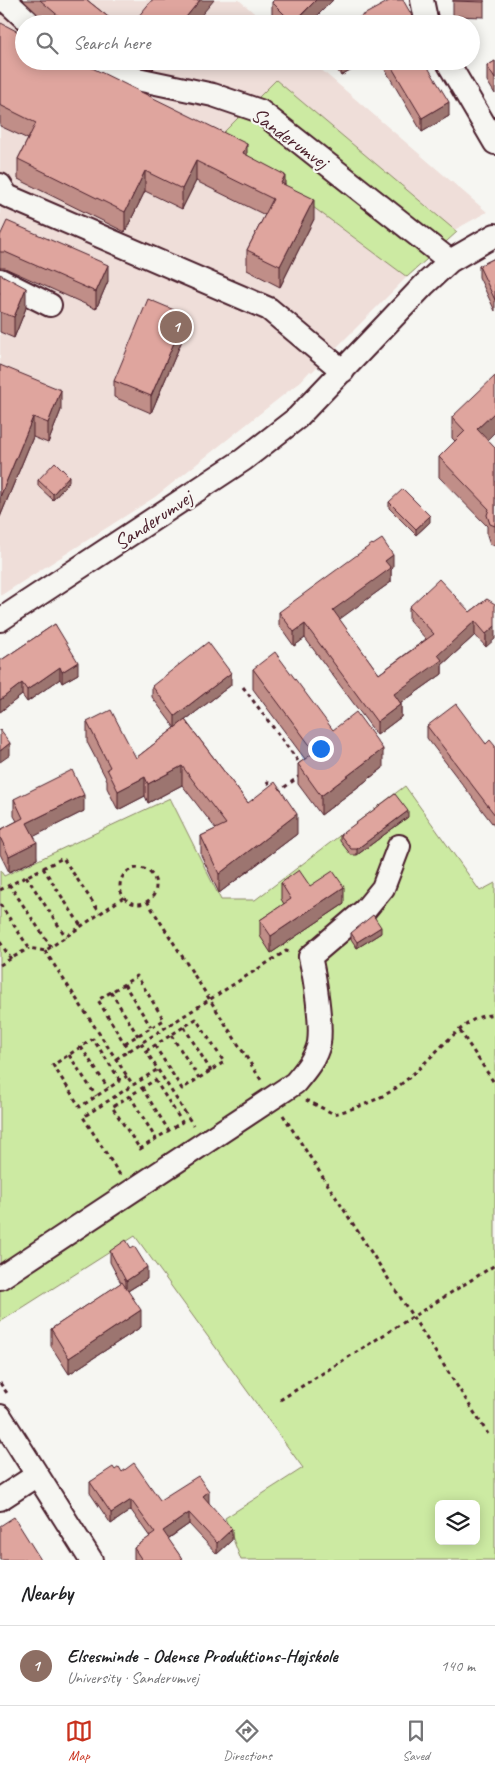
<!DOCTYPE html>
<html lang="en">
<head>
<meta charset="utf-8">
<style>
	body { margin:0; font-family:Caveat,sans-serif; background:#f6f6f6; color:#202124 }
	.controls { position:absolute; right:15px; bottom:15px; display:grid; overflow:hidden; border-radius:8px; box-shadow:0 2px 12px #0003 }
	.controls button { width:45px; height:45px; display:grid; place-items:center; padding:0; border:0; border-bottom:1px solid #e0e0e0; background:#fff; color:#202124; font:25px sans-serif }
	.you { position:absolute; left:320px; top:748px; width:18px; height:18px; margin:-12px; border:4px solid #fff; border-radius:50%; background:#1a73e8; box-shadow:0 0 0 8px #1a73e833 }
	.badge { display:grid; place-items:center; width:32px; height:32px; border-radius:50%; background:#c8321e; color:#fff; font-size:16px; font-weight:700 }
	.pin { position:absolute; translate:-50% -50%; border:2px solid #fff; box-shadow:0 1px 5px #0006 }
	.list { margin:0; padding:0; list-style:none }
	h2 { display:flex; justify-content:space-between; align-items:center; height:65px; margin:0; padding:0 20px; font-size:21px }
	h2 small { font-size:16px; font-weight:400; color:#757577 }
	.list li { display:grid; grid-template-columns:32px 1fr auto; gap:15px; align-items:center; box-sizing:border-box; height:80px; padding:0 20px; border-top:1px solid #e0e0e0 }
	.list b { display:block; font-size:19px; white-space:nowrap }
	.list p { margin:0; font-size:16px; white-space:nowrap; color:#757577 }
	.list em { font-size:16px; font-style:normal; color:#757577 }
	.icon { flex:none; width:28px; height:28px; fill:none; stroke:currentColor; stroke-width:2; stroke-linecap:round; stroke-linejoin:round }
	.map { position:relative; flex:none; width:495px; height:1560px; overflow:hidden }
	.search { position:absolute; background:#fff; box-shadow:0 2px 12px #0003; left:15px; right:15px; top:15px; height:55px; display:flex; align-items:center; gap:12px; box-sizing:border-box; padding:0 18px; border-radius:28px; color:#757577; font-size:19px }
	.sheet { height:145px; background:#fff }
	nav { display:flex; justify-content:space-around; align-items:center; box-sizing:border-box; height:70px; border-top:1px solid #e0e0e0; background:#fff; font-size:14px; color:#757577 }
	nav a { display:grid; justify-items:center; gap:2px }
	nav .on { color:#c8321e }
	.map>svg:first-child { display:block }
	.built { fill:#efded9 }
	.green { fill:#cceaa2; stroke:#8b8466; fill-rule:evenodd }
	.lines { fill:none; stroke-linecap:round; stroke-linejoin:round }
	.minor-casing { stroke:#4a1f2b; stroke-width:26 }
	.path { stroke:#4a1f2b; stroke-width:3; stroke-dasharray:4 4; stroke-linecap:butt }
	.minor { stroke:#f6f6f2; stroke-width:22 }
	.wall { fill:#c08e88; stroke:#4a1f2b }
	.shaded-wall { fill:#9c746f; stroke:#4a1f2b }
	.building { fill:#dfa59e; stroke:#4a1f2b }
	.labels { text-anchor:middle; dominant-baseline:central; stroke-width:4.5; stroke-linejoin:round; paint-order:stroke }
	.street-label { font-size:21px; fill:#4a1f2b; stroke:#f6f6f2 }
</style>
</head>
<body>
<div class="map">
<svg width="495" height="1560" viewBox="0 0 495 1560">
	<rect width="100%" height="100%" fill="#f6f6f2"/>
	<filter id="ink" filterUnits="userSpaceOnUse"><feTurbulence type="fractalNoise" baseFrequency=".02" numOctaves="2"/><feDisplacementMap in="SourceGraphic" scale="10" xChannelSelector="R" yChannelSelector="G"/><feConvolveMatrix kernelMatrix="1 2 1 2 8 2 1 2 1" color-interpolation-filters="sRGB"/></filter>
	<g filter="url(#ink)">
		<path class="built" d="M0 0H239L267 24H24V61H311L487 212 449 233 402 274 407 277 312 372 310 371 301 381 155 497 0 596Z"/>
		<path class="green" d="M276 80 457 232 407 277 219 137Z
			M405 786 480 891 495 883V1560H241L225 1518 303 1468 135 1236 0 1322V870L4 876 170 798 221 900H255ZM439 1504H476V1541H439Z"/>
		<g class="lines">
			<defs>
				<path id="minor" d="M5 0 31 24
					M422 0 427 24
					M77 61 85 68 213 95 260 111 450 261
					M447 61 495 143
					M0 185 7 196 269 309 343 371
					M0 280 50 305
					M0 620 243 460 297 418 424 285 450 261 495 235
					M0 1278 295 1083C305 1071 316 1058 319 1043 322 1023 315 977 310 957L365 910 383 888 399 846
					M0 1416 91 1560
					M0 1499 37 1475"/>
			</defs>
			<use href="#minor" class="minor-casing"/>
			<path class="path" d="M243 687 301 765
				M267 781 273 789
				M278 792 301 775
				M43 868 81 926
				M120 886a18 18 0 1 1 36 0a18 18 0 1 1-36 0Z
				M26 876 66 937
				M9 884 51 947
				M0 890 63 858 100 913
				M147 901 261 1080
				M0 904 29 948 45 951 124 897
				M0 942 11 959
				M45 951 133 1085
				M0 965 29 948
				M124 984 151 1027
				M111 992 138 1036
				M184 1027 211 1071
				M460 1031 495 1084
				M171 1035 199 1078
				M125 1043 164 1020 137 976 98 1000 129 1051
				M141 1043 193 1125
				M81 1047 108 1088
				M146 1051 196 1019 224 1062 182 1089 155 1046
				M69 1055 96 1096
				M116 1059 286 951 289 952
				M120 1080 93 1039 53 1065 80 1107 127 1076
				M155 1080 182 1122 140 1149 112 1107Z
				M142 1088 169 1131
				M130 1096 156 1139
				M306 1100 334 1114C353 1109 371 1103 388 1093 420 1074 442 1040 473 1020 478 1017 489 1014 495 1015
				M283 1115 488 1434
				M120 1175 83 1117 158 1069
				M0 1383 9 1396
				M280 1400 495 1265"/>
			<use href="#minor" class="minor"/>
		</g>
		<path class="wall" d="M23 0H87L117 24H48Z
			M274 0H333L309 24H277L272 18V2Z
			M453 0H484V17L453 16Z
			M0 25 247 155 285 185 314 219 280 287 247 270V250L265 215 196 181 182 209 145 191 125 232 18 179V159L28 139 0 126Z
			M129 61H160L153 69 133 65Z
			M332 61H368L341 76Z
			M380 61H424L449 116 422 132Z
			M495 61V94L487 81V66Z
			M0 236 108 281 96 309 5 268H0Z
			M495 258V311L479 277V266Z
			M0 274 26 308 14 338 0 332Z
			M186 331 151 413 114 397V381Z
			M0 365 61 410 48 443 33 437 0 517Z
			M452 417 495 432 487 440 495 448V546L490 544 487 535V526L439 477V457L455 441 452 438Z
			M38 480 69 482 53 500 38 486Z
			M389 502 430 522 416 535 389 508Z
			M393 568 391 570V582L339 619 379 674 426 639 409 620V607L470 612 487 599 486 647 475 635 442 665V674L401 703V717L377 735 305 638 294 646 279 625V612Z
			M55 624 78 674 62 683 60 679 27 702 22 695 0 712V661Z
			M253 669 333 730 383 768 321 815 298 784V764L305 759 253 689Z
			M231 685 175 728 152 697V686Z
			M185 720 248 803 297 834 219 893 201 855V836L216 829 182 785 148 803 145 796 118 810 107 788V780L87 742V722L136 758Z
			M427 726 495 746V827L427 738Z
			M14 799 84 811 34 836 37 859 9 872 0 854V830L17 821 14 816Z
			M408 817 357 855H351L340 841V835Z
			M281 883 310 886 344 904 271 953 260 936V920L284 904 281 899Z
			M351 933H381L357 948 351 939Z
			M110 1251 147 1279 128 1291 141 1327 69 1374 51 1346V1329L121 1283 110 1262Z
			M115 1470 122 1472 160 1500 209 1502V1503L232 1540 217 1554 189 1524 168 1539 183 1560H135L134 1559V1548L150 1537 131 1510 111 1524 90 1493V1482Z"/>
		<path class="shaded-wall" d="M200 0H214L194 24H182V22Z
			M316 0H333L309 24H293Z
			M153 61H160L153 69Z
			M342 61H368L341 76V62Z
			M449 102V116L422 132V118Z
			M247 144V164L243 153Z
			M196 161V181L182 209V189Z
			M145 171V191L125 232V212Z
			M285 175V196L281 183Z
			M314 199V219L280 287V266Z
			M108 265V281L96 309V292Z
			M26 288V308L14 338V317Z
			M186 315V331L151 413V396Z
			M61 390V410L48 443V423Z
			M495 412V432L477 450V429Z
			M33 417V437L0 517V497Z
			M69 476V482L53 500V494Z
			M430 516V522L416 535V529Z
			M393 555V568L391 570V582L333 624V610L385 561Z
			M475 621V635L442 665V674L394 708V694Z
			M305 624V638L294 646V632Z
			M495 626V639L486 647V634Z
			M78 662V674L62 683V672Z
			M60 667V679L27 702V690Z
			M231 673V685L175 728V716Z
			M22 683V695L0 712V700Z
			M401 704V717L377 735V722Z
			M10 743V755L0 762V751Z
			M383 749V768L321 815V796Z
			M182 766V785L148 803V784Z
			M145 777V796L118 810V791Z
			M84 795V811L27 840V823Z
			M408 811V817L357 855V849Z
			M297 814V834L219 893V874Z
			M37 842V859L9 872V856Z
			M344 887V904L271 953V936Z
			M381 927V933L357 948V942Z
			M147 1267V1279L126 1292V1281Z
			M141 1310V1327L69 1374V1358Z
			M209 1491V1502L203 1507V1496Z
			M131 1500V1510L111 1524V1513Z
			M189 1513V1524L163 1542V1531Z
			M232 1529V1540L217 1554V1543Z"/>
		<path class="building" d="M40 0H87L117 24H68Z
			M152 0H200L182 22 185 24H132Z
			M274 0H316L293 23 272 2Z
			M391 0H403L415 21 410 24H347Z
			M453 0H484V2L453 1Z
			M1 23 24 35V61H78L247 144 243 153 285 175 281 183 314 199 280 266 247 250 273 199 196 161 182 189 145 171 125 212 18 159 36 123 0 105V25Z
			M388 61H424L449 102 422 118Z
			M495 61V79L487 66Z
			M7 221 108 265 96 292 5 252H0V236Z
			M495 258V300L479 266Z
			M0 274 26 288 14 317 0 312Z
			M148 299 186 315 151 396 114 381Z
			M0 365 61 390 48 423 33 417 0 497Z
			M495 376V412L477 429 495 448V526L490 524 487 515 489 509 439 457 465 431 452 417Z
			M55 462 69 476 53 494 38 480Z
			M403 489 430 516 416 529 389 502Z
			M382 539 393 555 385 561 391 568 333 610 379 674 434 634 409 607 439 579 470 612 487 599 495 604V626L486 634 475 621 438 655 442 660 394 694 401 704 377 722 305 624 294 632 279 612 372 544 373 545Z
			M55 624 78 662 62 672 60 667 27 690 22 683 0 700V661Z
			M208 642 231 673 175 716 152 686Z
			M275 652 333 730 356 712 383 749 321 796 298 764 315 752 253 669Z
			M456 704 486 744 490 740 495 746V815L427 726Z
			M111 710 136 758 185 720 248 803 275 782 297 814 219 874 201 836 226 824 182 766 148 784 145 777 118 791 107 769 110 767 87 722Z
			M0 730 10 743 0 751Z
			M72 770 84 795 27 823 37 842 9 856 0 837V830L23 818 14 799Z
			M395 794 408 811 357 849H351L340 835Z
			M299 870 310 886 333 871 344 887 271 936 260 920 291 899 281 883Z
			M373 915 381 927 357 942 351 933Z
			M126 1240 131 1248 134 1246 147 1267 126 1281 110 1251Z
			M122 1282 141 1310 69 1358 51 1329Z
			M134 1463 160 1500 198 1476 209 1491 203 1496 232 1529 217 1543 189 1513 163 1531 183 1560H142L134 1548 155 1533 131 1500 111 1513 90 1482 113 1467 115 1470 119 1467 122 1472Z
			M14 1517 41 1560H0V1526Z"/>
	</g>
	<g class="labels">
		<g class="street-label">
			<text transform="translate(290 138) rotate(36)">Sanderumvej</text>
			<text transform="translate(153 520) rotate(-34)">Sanderumvej</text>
		</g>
	</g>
</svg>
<div class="controls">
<button><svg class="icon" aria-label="layers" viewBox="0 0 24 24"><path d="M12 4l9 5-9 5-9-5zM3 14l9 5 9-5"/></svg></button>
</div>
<div class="you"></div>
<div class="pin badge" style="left:176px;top:327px;background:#8d6e63">1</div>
<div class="search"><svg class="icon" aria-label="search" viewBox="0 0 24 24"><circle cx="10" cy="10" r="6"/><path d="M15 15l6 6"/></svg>Search here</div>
</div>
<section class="sheet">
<h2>Nearby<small></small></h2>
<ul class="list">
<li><span class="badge" style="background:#8d6e63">1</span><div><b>Elsesminde - Odense Produktions-Højskole</b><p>University · Sanderumvej</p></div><em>140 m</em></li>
</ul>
</section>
<nav>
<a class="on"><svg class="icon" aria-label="map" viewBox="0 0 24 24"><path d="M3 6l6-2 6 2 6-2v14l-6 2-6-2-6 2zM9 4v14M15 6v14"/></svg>Map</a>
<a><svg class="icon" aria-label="directions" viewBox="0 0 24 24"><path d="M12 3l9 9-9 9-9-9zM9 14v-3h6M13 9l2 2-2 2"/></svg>Directions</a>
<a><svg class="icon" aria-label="saved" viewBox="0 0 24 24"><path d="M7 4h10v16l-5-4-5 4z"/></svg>Saved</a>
</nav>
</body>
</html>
